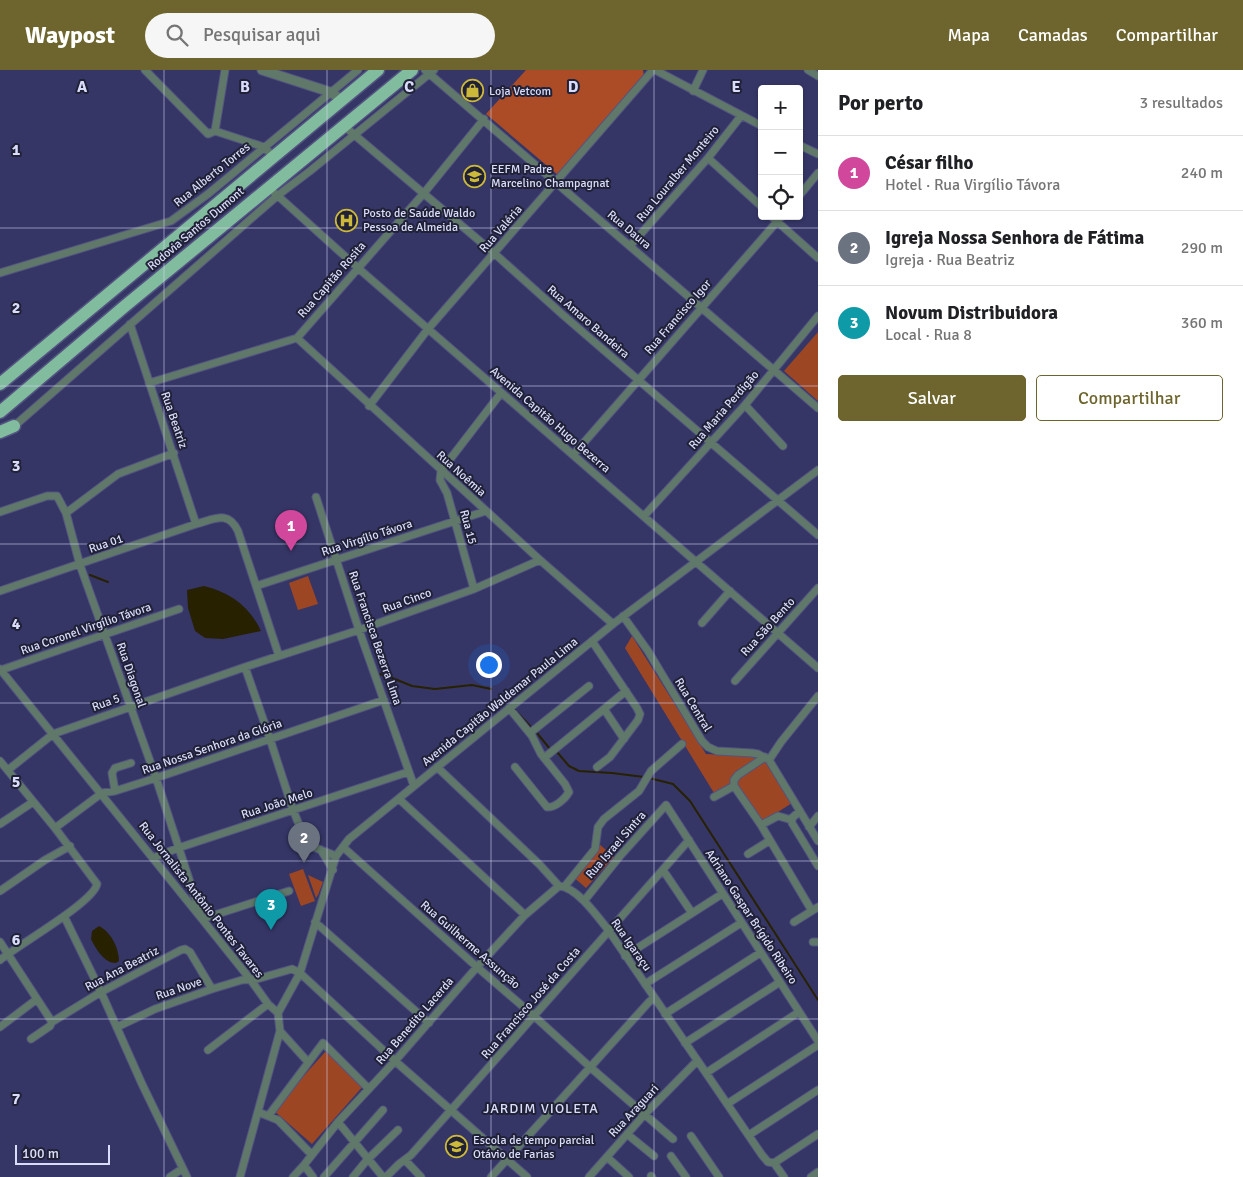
<!DOCTYPE html>
<html lang="pt">
<head>
<meta charset="utf-8">
<style>
	body { margin:0; font-family:Signika,sans-serif; background:#f6f6f6; color:#202124 }
	.controls { position:absolute; right:15px; top:15px; display:grid; overflow:hidden; border-radius:5px; box-shadow:0 1px 4px #0004 }
	.controls button { width:45px; height:45px; display:grid; place-items:center; padding:0; border:0; border-bottom:1px solid #e0e0e0; background:#fff; color:#202124; font:25px sans-serif }
	.scale { position:absolute; left:15px; bottom:12px; width:95px; box-sizing:border-box; padding-left:5px; border:2px solid #daddfa; border-top:0; font-size:14px; line-height:18px; white-space:nowrap; color:#daddfa; -webkit-text-stroke:4px #202137; paint-order:stroke }
	.you { position:absolute; left:488px; top:594px; width:18px; height:18px; margin:-12px; border:4px solid #fff; border-radius:50%; background:#1a73e8; box-shadow:0 0 0 8px #1a73e833 }
	.badge { display:grid; place-items:center; width:32px; height:32px; border-radius:50%; background:#6d652d; color:#fff; font-size:16px; font-weight:700 }
	.pin { position:absolute; translate:-50% -41px; filter:drop-shadow(0 1px 2px #0008) }
	.pin::after { content:''; position:absolute; top:26px; width:18px; height:15px; background:inherit; clip-path:polygon(0 0,100% 0,50% 100%) }
	.list { margin:0; padding:0; list-style:none }
	h2 { display:flex; justify-content:space-between; align-items:center; height:65px; margin:0; padding:0 20px; font-size:21px }
	h2 small { font-size:16px; font-weight:400; color:#757577 }
	.list li { display:grid; grid-template-columns:32px 1fr auto; gap:15px; align-items:center; box-sizing:border-box; height:75px; padding:0 20px; border-top:1px solid #e0e0e0 }
	.list b { display:block; font-size:19px; white-space:nowrap }
	.list p { margin:0; font-size:16px; white-space:nowrap; color:#757577 }
	.list em { font-size:16px; font-style:normal; color:#757577 }
	.actions { display:flex; gap:10px; padding:15px 20px }
	.actions a { flex:1; padding:11px 0; border:1px solid #6d652d; border-radius:5px; text-align:center; font-size:18px; color:#6d652d }
	.actions .main { background:#6d652d; color:#fff }
	.icon { flex:none; width:28px; height:28px; fill:none; stroke:currentColor; stroke-width:2; stroke-linecap:round; stroke-linejoin:round }
	.map { position:relative; flex:none; width:818px; height:1107px; overflow:hidden }
	header { display:flex; align-items:center; gap:30px; box-sizing:border-box; height:70px; padding:0 25px; background:#6d652d; color:#fff }
	header strong { font-size:24px }
	nav { display:flex; gap:28px; margin-inline-start:auto; font-size:18px }
	.search { width:350px; height:45px; background:#f6f6f6; display:flex; align-items:center; gap:12px; box-sizing:border-box; padding:0 18px; border-radius:28px; color:#757577; font-size:19px }
	main { display:flex }
	aside { flex:1; background:#fff }
	.map>svg:first-child { display:block }
	.green { fill:#9d4624 }
	.forest { fill:#ac4c26 }
	.water { fill:#272100 }
	.lines { fill:none; stroke-linecap:round; stroke-linejoin:round }
	.stream { stroke:#272100; stroke-width:2 }
	.minor-casing { stroke:#535481; stroke-width:9 }
	.tertiary-casing { stroke:#535481; stroke-width:11 }
	.trunk-casing { stroke:#535481; stroke-width:15 }
	.minor { stroke:#5f786a; stroke-width:7 }
	.tertiary { stroke:#5f786a; stroke-width:9 }
	.trunk { stroke:#82bc9e; stroke-width:12 }
	.grid { fill:none; stroke:#daddfa; stroke-width:1; stroke-opacity:0.55 }
	.labels { text-anchor:middle; dominant-baseline:central; stroke-width:4; stroke-linejoin:round; paint-order:stroke }
	.poi-label { font-size:12px; fill:#daddfa; stroke:#202137; text-anchor:start }
	.street-label { font-size:12px; fill:#daddfa; stroke:#202137 }
	.neighbourhood-label { font-size:14px; letter-spacing:1px; fill:#daddfa; stroke:#202137 }
	.grid-label { font-size:16px; text-anchor:middle; font-weight:bold; fill:#daddfa; stroke:#202137; stroke-width:4; stroke-linejoin:round; paint-order:stroke }
</style>
</head>
<body>
<header>
<strong>Waypost</strong>
<div class="search"><svg class="icon" aria-label="search" viewBox="0 0 24 24"><circle cx="10" cy="10" r="6"/><path d="M15 15l6 6"/></svg>Pesquisar aqui</div>
<nav><a>Mapa</a><a>Camadas</a><a>Compartilhar</a></nav>
</header>
<main>
<div class="map">
<svg width="818" height="1107" viewBox="0 0 818 1107">
	<rect width="100%" height="100%" fill="#353666"/>
	<path class="green" d="M818 262V331L784 301Z
		M308 506 318 534 298 540 289 513Z
		M632 566 706 684 757 687 766 693 792 733 761 753 736 713 714 723 625 578Z
		M598 773 614 787 586 818 571 805Z
		M303 799 315 831 301 836 289 804Z
		M308 805 323 812 318 825 316 828Z
		M326 981 364 1015 312 1074 273 1040Z"/>
	<path class="forest" d="M526 0H643L644 7 558 105 486 44Z"/>
	<path class="water" d="M204 516C230 522 250 537 261 561L223 569 205 568 195 561 188 538 187 520Z
		M99 856C111 862 119 878 119 891L116 893C104 893 96 879 91 869L92 861Z"/>
	<g class="lines">
		<path class="stream" d="M90 505 108 512
			M378 604 385 605 412 616 435 619 472 615 491 619
			M515 640 532 658
			M537 663 550 679
			M557 682 569 696 579 701 612 703 644 707
			M649 708 673 714 690 731 818 930"/>
		<defs>
			<path id="minor" d="M145 0 208 64 215 61 264 77 273 86
				M425 0 818 338
				M655 0 762 56
				M808 0 818 6
				M693 21 703 0
				M344 56 495 184 563 245 818 465
				M215 61 225 0
				M799 75 818 84
				M708 88 762 137
				M268 117 358 198 818 598
				M799 126 818 103
				M771 146 818 188
				M630 176 708 88 741 46
				M0 203 171 151 208 124 358 0
				M130 254 196 454
				M297 268 540 490 613 554
				M149 313 297 268 424 123 484 49
				M745 335 783 376
				M369 336 428 259 653 0
				M12 358 277 126 310 101 434 0
				M573 385 782 146
				M316 427 359 560 414 716
				M0 442 47 426H57L66 443 80 495 156 708 202 849 289 821
				M66 443 118 404 174 383
				M644 446 745 335 818 246
				M256 516 486 441
				M474 519 447 423 440 410 441 401 501 323
				M0 521 196 454C215 449 228 440 238 461L279 586
				M623 546 648 581 702 671 708 677 717 681 752 683 758 684 769 690 818 771
				M702 553 730 521
				M592 571 637 638 640 644 638 650 610 687 597 697
				M245 597 270 669 293 740 305 769 311 776 336 786
				M0 599 202 849 250 909 268 934 278 943 280 961 240 1107
				M1 600 179 539
				M735 611 818 518
				M509 638 532 666 541 684 565 714 569 722C565 729 555 738 547 737L515 697
				M604 639 624 669
				M530 663 589 616
				M544 688 626 621
				M769 690 781 672 818 626
				M0 691 55 758 97 814C94 832 18 875 0 890
				M437 697 540 795 559 816C577 817 598 847 609 861L762 1085 768 1092 774 1093
				M8 700 53 664 245 597 359 560 474 519 540 490
				M734 716 761 755 812 841
				M115 721 112 703 115 698 131 693
				M714 727 734 716V710L738 705 765 687
				M399 729 525 845
				M800 741 792 748V753L818 796
				M0 754 33 732
				M761 755 778 746 792 750
				M809 757 818 746
				M55 758 102 723 115 721 156 708 384 630
				M343 777 477 897 534 946 590 997 673 1069
				M321 780 333 800
				M748 784 769 771
				M153 788 178 778 408 702
				M663 800 692 843
				M565 816 595 779 598 757 604 749 639 721 651 701 682 674
				M0 821 45 790 70 776
				M584 831 620 786 666 735 818 971
				M64 846 101 922 142 1014 187 1107
				M315 852 429 953
				M794 852 818 837
				M0 872 52 952
				M813 872H818
				M625 886 722 824
				M645 914 741 853
				M278 943 300 903 336 786 349 769 613 554 818 400
				M665 944 760 883
				M0 957 37 929
				M117 957 155 939 212 919 242 910 257 909 292 899 300 903 395 991 527 1107
				M280 961 308 992
				M31 969 50 956 52 952 101 922 181 880 185 879 190 882 212 919
				M685 973 780 912
				M208 980 268 934
				M706 1003 799 942
				M727 1034 818 975
				M258 1042 278 1050 312 1085
				M269 1045 323 973 369 1019
				M338 1052 383 1107
				M627 1064 654 1086
				M749 1065 818 1020
				M691 1066 719 1107
				M671 1086 686 1107
				M607 1087 629 1107
				M405 1090 421 1107
				M774 1093 818 1064
				M774 1093 784 1107
				M304 1095 313 1107
				M651 1106 652 1107
				M170 1107 182 1099
				M293 1107 304 1095 338 1052 395 991 477 897 525 845 559 816
				M324 1107 383 1040
				M353 1107 367 1090 398 1060
				M386 1107 399 1094 411 1085 451 1040 689 770
				M491 1107 649 932 654 928
				M589 1107 644 1045 697 991
				M811 1107 818 1102"/>
			<path id="tertiary" d="M262 0 330 22 341 29"/>
			<path id="trunk" d="M0 314 378 0
				M0 342 125 236 412 0
				M0 362 14 356"/>
		</defs>
		<use href="#minor" class="minor-casing"/>
		<use href="#tertiary" class="tertiary-casing"/>
		<use href="#trunk" class="trunk-casing"/>
		<use href="#minor" class="minor"/>
		<use href="#tertiary" class="tertiary"/>
		<use href="#trunk" class="trunk"/>
	</g>
	<path class="grid" d="M164 0V1107M327 0V1107M491 0V1107M654 0V1107M0 158H818M0 316H818M0 474H818M0 633H818M0 791H818M0 949H818"/>
	<defs>
		<symbol id="shop-ring" viewBox="-11 -11 22 22"><circle r="9.5" fill="#202137" stroke="#ccb939" stroke-width="1.5"/><path d="M-5-2.5h2.3a2.7 3.5 0 0 1 5.4 0H5L5.5 6h-11ZM-1.5-2.5h3a1.5 2.3 0 0 0-3 0Z" fill="#ccb939"/></symbol>
		<symbol id="school-ring" viewBox="-11 -11 22 22"><circle r="9.5" fill="#202137" stroke="#ccb939" stroke-width="1.5"/><path d="M0-5L7-2L0 1L-7-2ZM-4 1L0 2.5L4 1V4Q0 6-4 4Z" fill="#ccb939"/></symbol>
		<symbol id="hospital-ring" viewBox="-11 -11 22 22"><circle r="9.5" fill="#202137" stroke="#ccb939" stroke-width="1.5"/><path d="M-5-5h3v3.5h4V-5h3V5h-3V1.5h-4V5h-3Z" fill="#ccb939"/></symbol>
	</defs>
	<g fill-rule="evenodd">
		<use href="#shop-ring" x="460" y="8" width="25" height="25"/>
		<use href="#school-ring" x="462" y="94" width="25" height="25"/>
		<use href="#hospital-ring" x="334" y="138" width="25" height="25"/>
		<use href="#school-ring" x="444" y="1064" width="25" height="25"/>
	</g>
	<g class="labels">
		<g class="poi-label">
			<text x="489" y="21">Loja Vetcom</text>
			<text x="491" y="99">EEFM Padre<tspan x="491" dy="14">Marcelino Champagnat</tspan></text>
			<text x="363" y="143">Posto de Saúde Waldo<tspan x="363" dy="14">Pessoa de Almeida</tspan></text>
			<text x="473" y="1070">Escola de tempo parcial<tspan x="473" dy="14">Otávio de Farias</tspan></text>
		</g>
		<g class="street-label">
			<text transform="translate(678 104) rotate(-50)">Rua Louralber Monteiro</text>
			<text transform="translate(212 105) rotate(-39)">Rua Alberto Torres</text>
			<text transform="translate(196 159) rotate(-40)">Rodovia Santos Dumont</text>
			<text transform="translate(501 159) rotate(-49)">Rua Valéria</text>
			<text transform="translate(629 160) rotate(40)">Rua Daura</text>
			<text transform="translate(332 210) rotate(-49)">Rua Capitão Rosita</text>
			<text transform="translate(678 247) rotate(-49)">Rua Francisco Igor</text>
			<text transform="translate(588 252) rotate(41)">Rua Amaro Bandeira</text>
			<text transform="translate(724 340) rotate(-49)">Rua Maria Perdigão</text>
			<text transform="translate(174 350) rotate(71)">Rua Beatriz</text>
			<text transform="translate(550 350) rotate(41)">Avenida Capitão Hugo Bezerra</text>
			<text transform="translate(461 404) rotate(42)">Rua Noêmia</text>
			<text transform="translate(468 457) rotate(75)">Rua 15</text>
			<text transform="translate(367 468) rotate(-18)">Rua Virgílio Távora</text>
			<text transform="translate(106 474) rotate(-19)">Rua 01</text>
			<text transform="translate(407 531) rotate(-20)">Rua Cinco</text>
			<text transform="translate(768 557) rotate(-48)">Rua São Bento</text>
			<text transform="translate(86 559) rotate(-19)">Rua Coronel Virgílio Távora</text>
			<text transform="translate(375 568) rotate(71)">Rua Francisca Bezerra Lima</text>
			<text transform="translate(131 605) rotate(71)">Rua Diagonal</text>
			<text transform="translate(500 632) rotate(-39)">Avenida Capitão Waldemar Paula Lima</text>
			<text transform="translate(106 633) rotate(-20)">Rua 5</text>
			<text transform="translate(693 635) rotate(59)">Rua Central</text>
			<text transform="translate(212 677) rotate(-19)">Rua Nossa Senhora da Glória</text>
			<text transform="translate(277 734) rotate(-18)">Rua João Melo</text>
			<text transform="translate(616 775) rotate(-49)">Rua Israel Sintra</text>
			<text transform="translate(201 830) rotate(52)">Rua Jornalista Antônio Pontes Tavares</text>
			<text transform="translate(751 847) rotate(57)">Adriano Gaspar Brígido Ribeiro</text>
			<text transform="translate(470 875) rotate(41)">Rua Guilherme Assunção</text>
			<text transform="translate(631 875) rotate(55)">Rua Igaraçu</text>
			<text transform="translate(122 899) rotate(-28)">Rua Ana Beatriz</text>
			<text transform="translate(179 919) rotate(-19)">Rua Nove</text>
			<text transform="translate(531 933) rotate(-49)">Rua Francisco José da Costa</text>
			<text transform="translate(415 951) rotate(-49)">Rua Benedito Lacerda</text>
			<text transform="translate(634 1041) rotate(-47)">Rua Araguari</text>
		</g>
		<g class="neighbourhood-label">
			<text x="541" y="1038">JARDIM VIOLETA</text>
		</g>
	</g>
	<g class="grid-label">
		<text x="82" y="22">A</text>
		<text x="245" y="22">B</text>
		<text x="409" y="22">C</text>
		<text x="573" y="22">D</text>
		<text x="736" y="22">E</text>
		<text x="16" y="85">1</text>
		<text x="16" y="243">2</text>
		<text x="16" y="401">3</text>
		<text x="16" y="559">4</text>
		<text x="16" y="717">5</text>
		<text x="16" y="875">6</text>
		<text x="16" y="1034">7</text>
	</g>
</svg>
<div class="controls">
<button>+</button>
<button>−</button>
<button><svg class="icon" aria-label="locate" viewBox="0 0 24 24"><circle cx="12" cy="12" r="6"/><path d="M12 2v4M12 18v4M2 12h4M18 12h4"/></svg></button>
</div>
<div class="scale">100 m</div>
<div class="you"></div>
<div class="pin badge" style="left:291px;top:481px;background:#d1479c">1</div>
<div class="pin badge" style="left:304px;top:793px;background:#6b7280">2</div>
<div class="pin badge" style="left:271px;top:860px;background:#0f9aa8">3</div>
</div>
<aside>
<h2>Por perto<small>3 resultados</small></h2>
<ul class="list">
<li><span class="badge" style="background:#d1479c">1</span><div><b>César filho</b><p>Hotel · Rua Virgílio Távora</p></div><em>240 m</em></li>
<li><span class="badge" style="background:#6b7280">2</span><div><b>Igreja Nossa Senhora de Fátima</b><p>Igreja · Rua Beatriz</p></div><em>290 m</em></li>
<li><span class="badge" style="background:#0f9aa8">3</span><div><b>Novum Distribuidora</b><p>Local · Rua 8</p></div><em>360 m</em></li>
</ul>
<div class="actions"><a class="main">Salvar</a><a>Compartilhar</a></div>
</aside>
</main>
</body>
</html>
